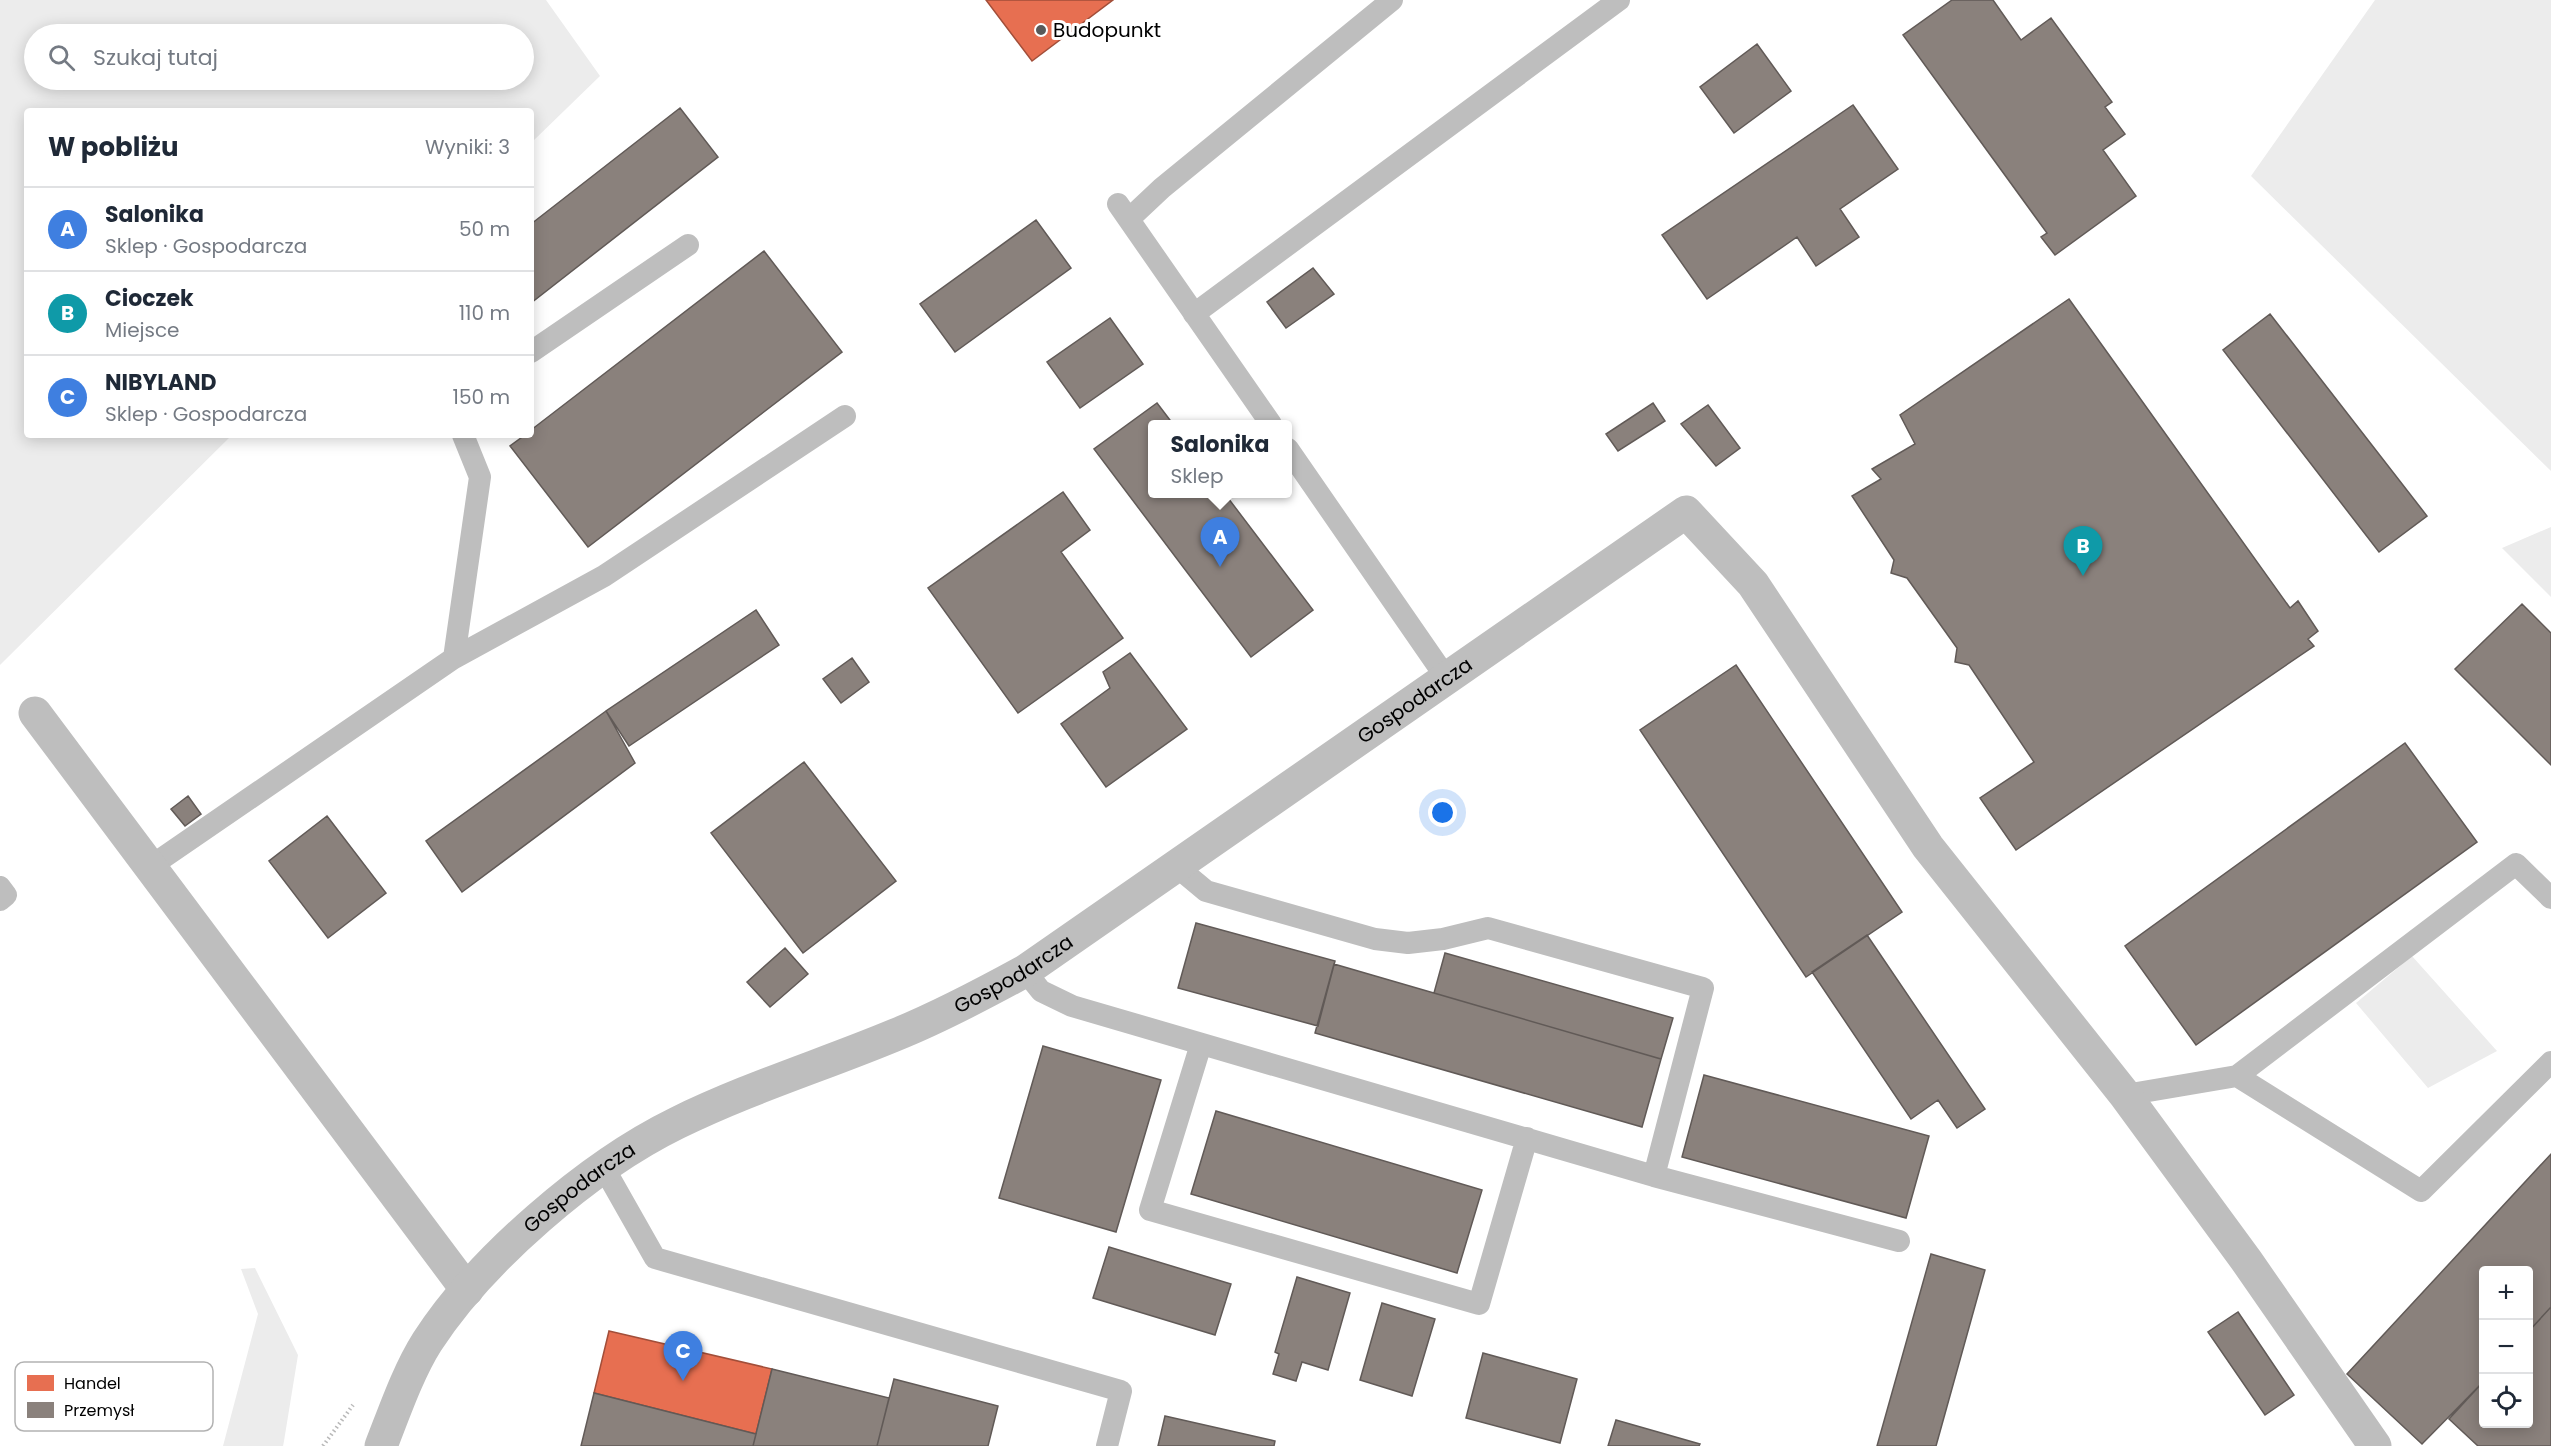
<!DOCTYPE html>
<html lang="pl">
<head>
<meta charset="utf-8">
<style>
	body { margin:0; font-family:Poppins,sans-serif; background:#f6f6f7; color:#1f2937 }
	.controls { position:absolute; right:18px; bottom:18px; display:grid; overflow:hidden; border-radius:6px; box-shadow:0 3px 15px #0003 }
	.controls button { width:54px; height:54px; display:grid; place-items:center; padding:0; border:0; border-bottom:2px solid #e0e1e3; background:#fff; color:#1f2937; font:30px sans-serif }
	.you { position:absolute; left:1443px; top:813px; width:21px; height:21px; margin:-15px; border:4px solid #fff; border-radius:50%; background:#1a73e8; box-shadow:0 0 0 9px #1a73e833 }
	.badge { display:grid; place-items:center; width:39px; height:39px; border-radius:50%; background:#595959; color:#fff; font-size:20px; font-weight:700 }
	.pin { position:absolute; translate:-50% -50px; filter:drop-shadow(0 2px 3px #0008) }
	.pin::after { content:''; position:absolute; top:32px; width:21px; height:18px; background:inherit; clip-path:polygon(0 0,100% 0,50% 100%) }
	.popup { position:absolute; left:1148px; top:420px; width:144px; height:78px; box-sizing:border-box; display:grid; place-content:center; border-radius:6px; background:#fff; filter:drop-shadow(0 2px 4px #0005); font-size:20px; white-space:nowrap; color:#747a83 }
	.popup b { font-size:22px; color:#1f2937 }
	.popup::after { content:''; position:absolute; left:50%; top:100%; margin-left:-12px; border:12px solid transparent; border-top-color:#fff }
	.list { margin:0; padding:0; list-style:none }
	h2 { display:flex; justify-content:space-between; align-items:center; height:78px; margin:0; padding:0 24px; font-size:26px }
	h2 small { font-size:20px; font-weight:400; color:#747a83 }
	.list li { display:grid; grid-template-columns:39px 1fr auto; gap:18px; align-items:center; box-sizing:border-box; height:84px; padding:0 24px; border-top:2px solid #e0e1e3 }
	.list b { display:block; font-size:22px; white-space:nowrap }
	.list p { margin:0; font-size:20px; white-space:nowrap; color:#747a83 }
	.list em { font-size:20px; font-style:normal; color:#747a83 }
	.icon { flex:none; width:33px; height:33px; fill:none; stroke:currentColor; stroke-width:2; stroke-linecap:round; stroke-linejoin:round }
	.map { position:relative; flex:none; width:2551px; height:1446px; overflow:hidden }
	.search { position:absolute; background:#fff; box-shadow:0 3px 15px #0003; left:24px; top:24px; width:510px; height:66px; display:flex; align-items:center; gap:15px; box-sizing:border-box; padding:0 21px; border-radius:33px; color:#747a83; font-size:22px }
	.panel { position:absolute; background:#fff; box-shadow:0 3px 15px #0003; left:24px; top:108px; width:510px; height:330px; border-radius:6px }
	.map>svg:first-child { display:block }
	.green { fill:#ececec; fill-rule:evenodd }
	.shops { fill:#e76f51; stroke:#a24e39; stroke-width:1.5 }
	.industry { fill:#8a817c; stroke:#615a57; stroke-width:1.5 }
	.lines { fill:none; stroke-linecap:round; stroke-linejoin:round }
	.path { stroke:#b9b9b9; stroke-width:4; stroke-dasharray:1.5 3; stroke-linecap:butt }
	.service { stroke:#bebebe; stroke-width:22 }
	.minor { stroke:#bebebe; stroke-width:33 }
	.poi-dot { fill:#595959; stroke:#fff; stroke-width:2 }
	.labels { text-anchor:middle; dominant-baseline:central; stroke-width:6; stroke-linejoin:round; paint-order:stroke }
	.poi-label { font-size:20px; fill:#000; stroke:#fff; text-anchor:start }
	.street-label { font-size:20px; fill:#000; stroke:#fff }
	.key { fill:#fff; stroke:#b2b2b2; stroke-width:1.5 }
	.key-label { font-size:16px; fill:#000 }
</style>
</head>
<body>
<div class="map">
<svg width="2551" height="1446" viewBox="0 0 2551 1446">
	<rect width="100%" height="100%" fill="#fff"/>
	<path class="green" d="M0 0H546L600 76 531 143V111H27V435H232L0 665ZM524 34V80H34V34Z
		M2375 0H2551V471L2251 176Z
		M2551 527V597L2502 548Z
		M2412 956 2497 1051 2428 1088 2356 1003Z
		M255 1268 298 1355 284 1441 283 1446H223L258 1314 241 1269Z"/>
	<path class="shops" d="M986 0H1113L1032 61Z
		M609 1331 772 1369 756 1434 594 1393Z"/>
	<path class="industry" d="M1952 0H1993L2021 40 2051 18 2112 102 2105 107 2125 134 2103 150 2136 196 2055 255 2041 237 2047 233 1903 35Z
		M1757 44 1791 91 1734 133 1700 87Z
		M1853 105 1898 169 1840 209 1859 237 1816 266 1797 237 1707 299 1662 235Z
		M680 108 718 157 531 303V224Z
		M1036 220 1071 268 955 352 920 304Z
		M764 251 842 352 588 547 510 446 525 435H531V430Z
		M1313 268 1334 294 1286 328 1267 302Z
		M2069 299 2290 608 2298 601 2318 631 2308 639 2314 646 2016 850 1980 798 2034 762 1969 665 1955 662 1957 648 1907 578 1891 573 1894 560 1852 496 1881 479 1872 469 1915 444 1900 415Z
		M2270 314 2427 516 2379 552 2223 350Z
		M1110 318 1143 364 1080 408 1047 362Z
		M1157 403 1173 424H1152V494H1225L1313 610 1251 657 1094 449Z
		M1653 403 1665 421 1618 451 1606 434Z
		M1708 405 1740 448 1716 466 1681 424Z
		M1063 492 1090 530 1061 552 1123 638 1018 713 928 588Z
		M2522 604 2551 633V765L2455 669Z
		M756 610 779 645 629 746 606 711Z
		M1130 653 1187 729 1106 787 1061 724 1110 688 1103 672Z
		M852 658 869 682 841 703 823 679Z
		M1736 665 1902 912 1806 977 1640 730Z
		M606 711 635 763 462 892 426 841Z
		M2405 743 2477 842 2196 1045 2125 946Z
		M804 762 896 881 803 953 711 833Z
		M188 796 201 814 185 826 171 809Z
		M327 816 386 893 328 938 269 861Z
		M1196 923 1335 961 1318 1026 1178 988Z
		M1867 935 1985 1109 1957 1128 1938 1100 1911 1119 1812 972Z
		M785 948 808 974 770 1007 747 982Z
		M1445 953 1673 1018 1661 1059 1434 993Z
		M1334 964 1661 1059 1642 1127 1315 1033Z
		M1043 1046 1161 1080 1116 1232 999 1198Z
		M1704 1075 1929 1136 1906 1218 1682 1157Z
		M1216 1111 1482 1190 1457 1273 1191 1194Z
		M2551 1154V1307L2528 1332V1270H2484V1381L2422 1444 2347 1374Z
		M1109 1247 1231 1284 1215 1335 1093 1298Z
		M1931 1254 1985 1270 1936 1446H1877Z
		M1297 1277 1350 1293 1328 1370 1302 1362 1296 1381 1273 1374 1279 1354 1275 1352Z
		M1382 1303 1435 1319 1412 1396 1360 1380Z
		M2551 1307V1446H2478L2449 1419 2484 1381V1424H2528V1332Z
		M2238 1312 2294 1395 2265 1415 2208 1332Z
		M1483 1353 1577 1379 1560 1443 1466 1418Z
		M772 1369 889 1398 877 1446H753Z
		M894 1379 998 1406 988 1446H877Z
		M594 1393 756 1434 753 1446H581Z
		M1165 1416 1275 1441 1274 1446H1158Z
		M1616 1420 1700 1444 1699 1446H1608Z"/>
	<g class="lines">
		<path class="path" d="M323 1446 353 1405"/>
		<path class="service" d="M1118 204 1271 424
			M1129 219 1162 188 1392 0
			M1194 314 1619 0
			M531 352 688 245
			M1288 449 1447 679
			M454 658 480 477 463 435
			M151 866 454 658 604 576 845 416
			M0 887 6 895 0 900
			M1025 971 1041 991 1072 1006 1654 1176 1703 988 1488 928 1443 939 1408 943 1375 939 1206 891 1176 866
			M1201 1044 1150 1210 1479 1304 1527 1138
			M2237 1076 2421 1191 2551 1062
			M2125 1095 2237 1076 2516 864 2551 898
			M604 1168 655 1258 1121 1391 1107 1446
			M1654 1176 1899 1241"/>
		<g class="minor">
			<path d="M35 713 467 1290"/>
			<path id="s1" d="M381 1446C394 1413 408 1372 427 1342 480 1260 589 1166 677 1123 748 1088 823 1065 895 1035 940 1017 983 994 1025 971L1686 512 1753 584 1928 847 2125 1095 2246 1260 2375 1446"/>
		</g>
	</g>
	<circle class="poi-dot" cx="1041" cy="30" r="6"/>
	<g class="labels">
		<g class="poi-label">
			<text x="1053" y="30">Budopunkt</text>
		</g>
		<g class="street-label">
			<text stroke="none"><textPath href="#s1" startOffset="1304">Gospodarcza</textPath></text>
			<text stroke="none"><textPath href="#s1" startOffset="818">Gospodarcza</textPath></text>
			<text stroke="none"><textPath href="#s1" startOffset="332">Gospodarcza</textPath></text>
		</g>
	</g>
	<rect x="15" y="1362" width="198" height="69" rx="9" class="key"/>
	<rect x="27" y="1375" width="27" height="16" fill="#e76f51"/>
	<rect x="27" y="1402" width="27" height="16" fill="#8a817c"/>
	<g class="key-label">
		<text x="64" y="1389">Handel</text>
		<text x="64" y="1416">Przemysł</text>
	</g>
</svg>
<div class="controls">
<button>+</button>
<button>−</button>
<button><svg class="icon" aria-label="locate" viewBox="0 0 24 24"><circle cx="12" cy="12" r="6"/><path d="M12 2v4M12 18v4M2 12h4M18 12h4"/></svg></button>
</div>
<div class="you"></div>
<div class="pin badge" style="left:1220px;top:567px;background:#3f7fe0">A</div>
<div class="popup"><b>Salonika</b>Sklep</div>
<div class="pin badge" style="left:2083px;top:576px;background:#0f9aa8">B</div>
<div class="pin badge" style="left:683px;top:1381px;background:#3f7fe0">C</div>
<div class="search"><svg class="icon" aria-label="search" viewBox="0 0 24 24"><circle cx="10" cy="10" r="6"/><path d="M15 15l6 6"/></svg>Szukaj tutaj</div>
<section class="panel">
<h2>W pobliżu<small>Wyniki: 3</small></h2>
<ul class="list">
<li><span class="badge" style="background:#3f7fe0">A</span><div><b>Salonika</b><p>Sklep · Gospodarcza</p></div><em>50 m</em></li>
<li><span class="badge" style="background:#0f9aa8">B</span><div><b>Cioczek</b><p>Miejsce</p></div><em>110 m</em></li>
<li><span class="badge" style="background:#3f7fe0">C</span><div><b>NIBYLAND</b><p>Sklep · Gospodarcza</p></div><em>150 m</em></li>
</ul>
</section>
</div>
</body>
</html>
